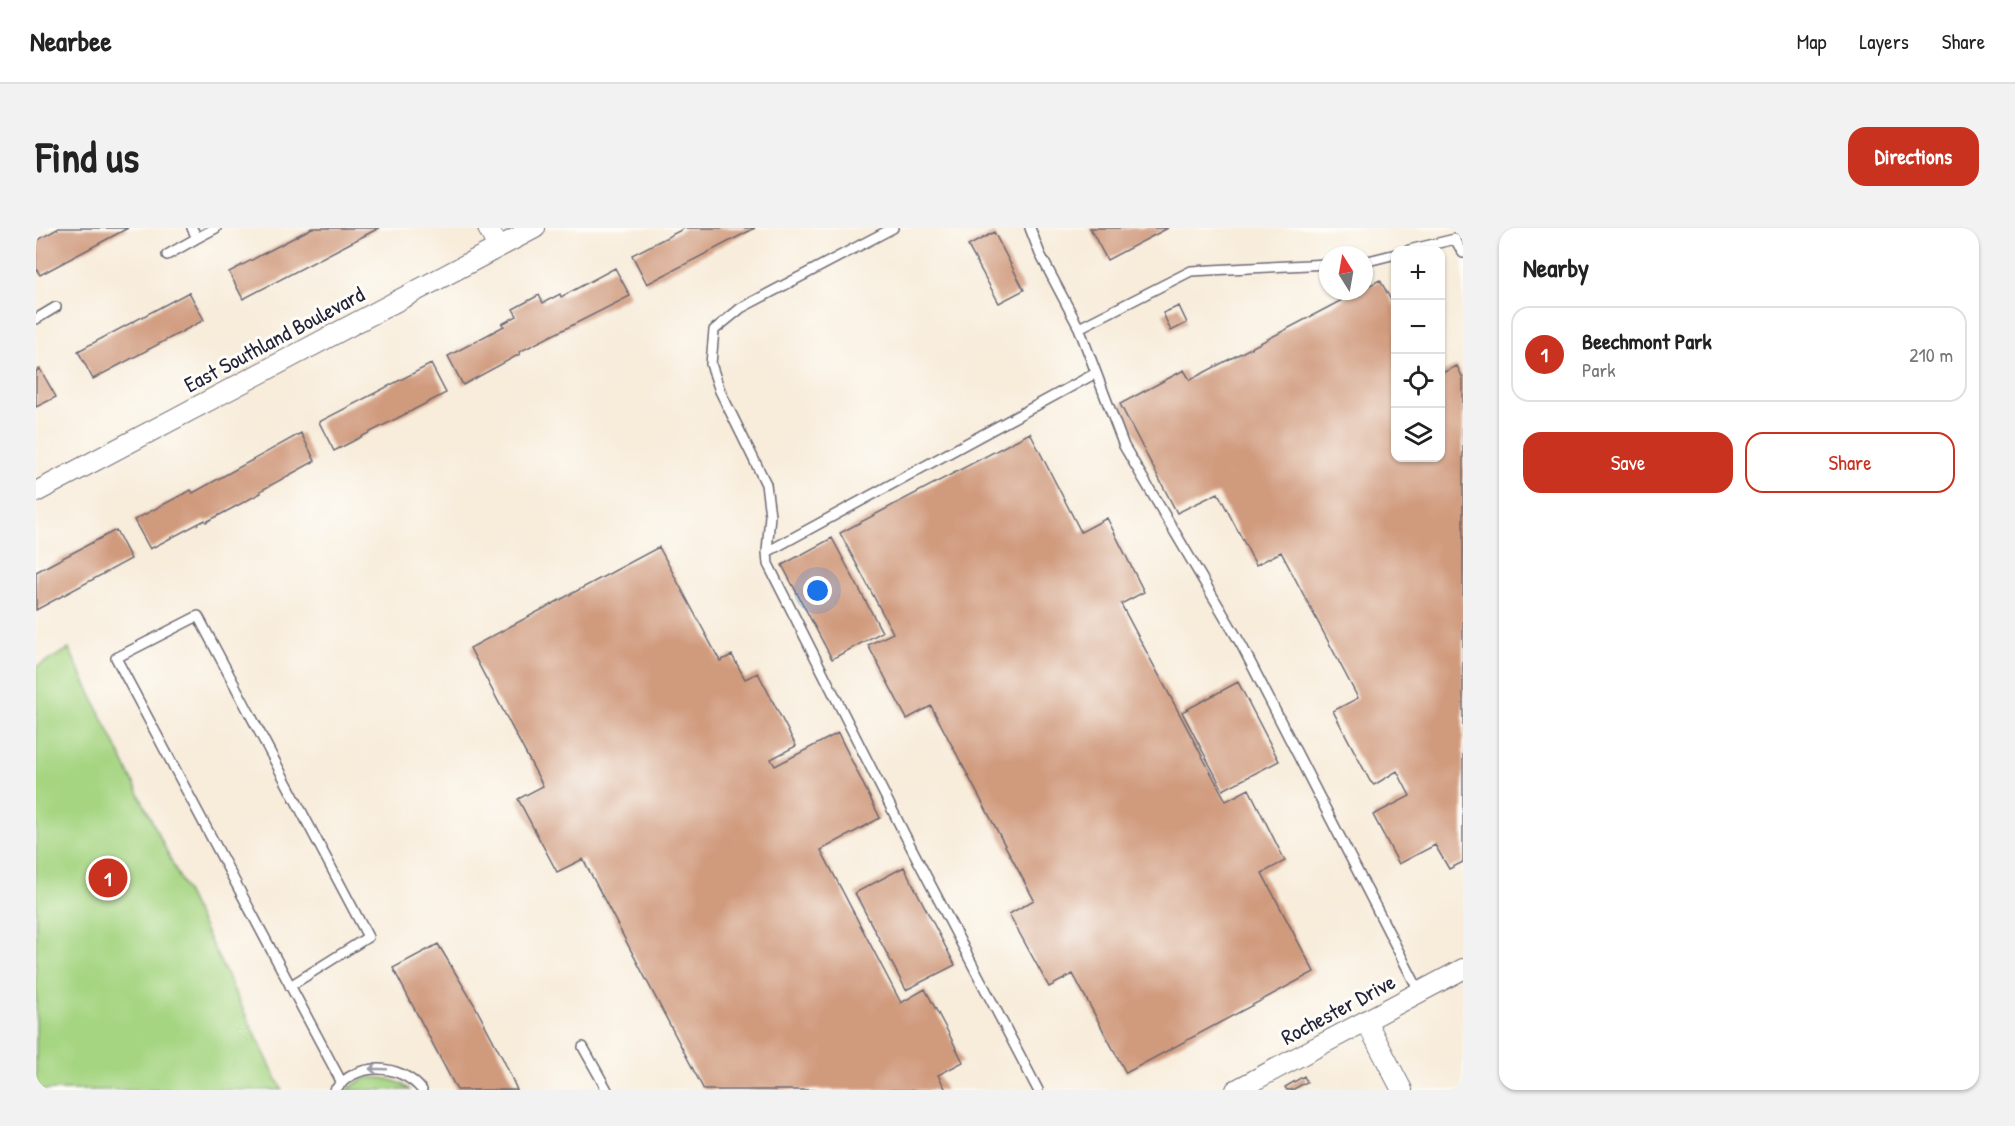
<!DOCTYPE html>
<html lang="en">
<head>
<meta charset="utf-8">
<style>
	body { margin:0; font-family:"Patrick Hand",sans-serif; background:#f2f2f2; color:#222 }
	.controls { position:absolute; right:18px; top:18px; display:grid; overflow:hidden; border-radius:12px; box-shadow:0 2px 4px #0004 }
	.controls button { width:54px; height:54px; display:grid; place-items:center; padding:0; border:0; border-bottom:2px solid #e0e0e0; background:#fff; color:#222; font:30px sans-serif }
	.compass { position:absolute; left:1283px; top:18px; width:54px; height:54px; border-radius:50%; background:#fff; box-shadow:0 2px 4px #0004; rotate:349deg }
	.you { position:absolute; left:782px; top:363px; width:21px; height:21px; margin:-15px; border:4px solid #fff; border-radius:50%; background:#1a73e8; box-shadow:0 0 0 9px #1a73e833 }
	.badge { display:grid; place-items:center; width:39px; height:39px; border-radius:50%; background:#c8321e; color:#fff; font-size:20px; font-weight:700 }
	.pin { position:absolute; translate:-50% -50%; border:3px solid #fff; box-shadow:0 2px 6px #0006 }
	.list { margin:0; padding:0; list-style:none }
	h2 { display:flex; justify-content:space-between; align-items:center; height:78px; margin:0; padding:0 24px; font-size:26px }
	h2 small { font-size:20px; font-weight:400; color:#767676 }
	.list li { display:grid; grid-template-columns:39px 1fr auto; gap:18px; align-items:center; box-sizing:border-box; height:96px; margin:0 12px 12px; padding:0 12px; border:2px solid #e0e0e0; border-radius:18px }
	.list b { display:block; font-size:22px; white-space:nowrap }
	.list p { margin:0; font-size:20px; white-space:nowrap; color:#767676 }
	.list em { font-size:20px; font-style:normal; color:#767676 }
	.actions { display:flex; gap:12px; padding:18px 24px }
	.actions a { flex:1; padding:14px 0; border:2px solid #c8321e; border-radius:18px; text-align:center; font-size:21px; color:#c8321e }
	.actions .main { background:#c8321e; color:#fff }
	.icon { flex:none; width:33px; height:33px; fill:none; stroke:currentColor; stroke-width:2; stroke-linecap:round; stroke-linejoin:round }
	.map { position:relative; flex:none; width:1427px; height:862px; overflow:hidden; border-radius:18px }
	header { display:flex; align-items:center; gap:36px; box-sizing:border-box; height:84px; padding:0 30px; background:#fff; border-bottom:2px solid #e0e0e0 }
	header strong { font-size:28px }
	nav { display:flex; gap:33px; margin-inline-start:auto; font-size:21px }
	.intro { display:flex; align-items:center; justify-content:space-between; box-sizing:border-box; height:144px; padding:0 36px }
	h1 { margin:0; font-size:42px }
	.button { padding:15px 27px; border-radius:18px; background:#c8321e; color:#fff; font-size:21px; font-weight:700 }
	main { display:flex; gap:36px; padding:0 36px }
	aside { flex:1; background:#fff; border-radius:18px; box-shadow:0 2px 4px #0004 }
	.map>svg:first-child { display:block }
	.green { fill:#a6d582; stroke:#647c5e; stroke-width:1.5 }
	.building { fill:#d09a7d }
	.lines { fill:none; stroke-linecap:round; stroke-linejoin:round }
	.lane-casing { stroke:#6d6973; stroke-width:12 }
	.street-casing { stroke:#6d6973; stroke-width:22 }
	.lane { stroke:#fff; stroke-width:9 }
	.street { stroke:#fff; stroke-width:20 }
	.oneway { stroke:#9c9ca7 }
	.labels { text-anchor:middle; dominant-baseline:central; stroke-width:6; stroke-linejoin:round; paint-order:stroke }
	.street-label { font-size:22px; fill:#22223b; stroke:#fdfcf7 }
</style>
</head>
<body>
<header>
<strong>Nearbee</strong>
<nav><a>Map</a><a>Layers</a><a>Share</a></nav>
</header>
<div class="intro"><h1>Find us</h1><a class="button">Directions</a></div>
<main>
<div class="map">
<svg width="1427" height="862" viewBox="0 0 1427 862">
	<rect width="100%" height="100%" fill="#fdfcf7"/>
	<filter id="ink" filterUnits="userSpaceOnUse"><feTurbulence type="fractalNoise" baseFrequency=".0167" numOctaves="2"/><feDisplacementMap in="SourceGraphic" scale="12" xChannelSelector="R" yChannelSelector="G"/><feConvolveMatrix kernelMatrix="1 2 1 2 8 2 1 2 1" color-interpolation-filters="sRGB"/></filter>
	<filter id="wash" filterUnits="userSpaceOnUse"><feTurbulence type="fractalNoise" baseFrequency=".008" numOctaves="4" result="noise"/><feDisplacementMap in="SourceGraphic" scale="24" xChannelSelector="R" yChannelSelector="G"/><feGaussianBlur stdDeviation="1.35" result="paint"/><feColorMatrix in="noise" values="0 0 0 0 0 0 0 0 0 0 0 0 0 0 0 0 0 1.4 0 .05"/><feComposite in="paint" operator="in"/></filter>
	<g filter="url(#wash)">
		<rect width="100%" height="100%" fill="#f8ecda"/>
		<path class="green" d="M33 421 246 862H0V439Z
			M331 850C348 849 360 851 374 862H311L322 854Z"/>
		<g id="blocks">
			<path class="building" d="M23 0H92L4 47 0 40V13Z
				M276 0H343L207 71 193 44Z
				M649 0H719L611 56 596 27Z
				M1054 0H1132L1071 32Z
				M958 4 988 62 963 75 932 18Z
				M579 40 594 68 483 124 484 126 427 157 412 128 468 98 466 96 481 88 477 81 492 73 503 67 507 75 524 66 525 69Z
				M1344 52 1360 81V230H1404V146L1421 138 1427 150V634L1413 641 1399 617 1363 636 1337 587 1374 568 1361 543 1338 557 1334 553 1297 483 1322 470 1245 324 1220 337 1182 265 1141 285 1084 176 1148 142 1154 152 1323 63H1328V60Z
				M153 64 168 92 57 151 42 123Z
				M1143 78 1151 95 1135 103 1127 85Z
				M395 136 410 165 298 223 283 194Z
				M4 141 20 169 0 179V143Z
				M265 205 279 233 224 263 225 265 193 282 170 294 169 292 114 321 98 292 155 262 157 265Z
				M994 205 1045 304 1071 290 1108 364 1085 376 1190 573 1213 561 1249 633 1226 645 1278 744 1090 845 1037 746 1013 759 973 686 998 672 895 478 871 491 832 417 857 405 804 305Z
				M80 302 95 331 0 382V344Z
				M796 310 846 404 796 431 746 337Z
				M623 319 684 433 696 427 709 451 722 445 760 518 735 531 739 538 802 505 844 590 785 622 865 775 889 761 912 804 927 834 902 847 910 862H668L547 631 521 644 482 571 507 558 434 420Z
				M1202 454 1243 533 1187 562 1146 484Z
				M868 639 919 737 870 762 819 665Z
				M402 716 438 776 468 833 481 862H421L357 740Z
				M1268 848 1271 854 1256 862H1251L1249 859Z"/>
		</g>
	</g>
	<g filter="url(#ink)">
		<use href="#blocks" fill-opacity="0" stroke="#6d6973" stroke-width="1.5"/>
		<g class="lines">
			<defs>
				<path id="lane" d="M156 0 161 10 180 0
					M994 0 1004 26 1043 100
					M1373 22 1419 11 1427 25
					M131 27 161 10
					M1328 34 1360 26
					M1292 36 1155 43 1043 100 1088 218 1206 418 1384 765
					M0 91 20 79
					M731 324 734 287 730 256 684 163 675 136 678 102 705 80 857 0
					M254 758 332 709 162 388 80 430 306 855
					M547 819 571 862
					M299 862C321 833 364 835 386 862
					M1002 862 876 621 732 336 731 324 1060 145"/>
				<path id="street" d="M452 0 462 19
					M0 264 499 0
					M1330 793 1366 862
					M1200 862 1427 741"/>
			</defs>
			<use href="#lane" class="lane-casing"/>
			<use href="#street" class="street-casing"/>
			<use href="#lane" class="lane"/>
			<use href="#street" class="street"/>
		</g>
		<defs><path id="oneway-shaft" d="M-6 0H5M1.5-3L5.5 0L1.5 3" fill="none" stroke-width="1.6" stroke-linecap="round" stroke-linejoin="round" transform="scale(1.5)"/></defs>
		<use class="oneway" href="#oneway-shaft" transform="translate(342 841) rotate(-178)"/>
	</g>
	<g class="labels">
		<g class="street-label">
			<text transform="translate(238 111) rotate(-28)">East Southland Boulevard</text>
			<text transform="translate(1302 781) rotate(-28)">Rochester Drive</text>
		</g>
	</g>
</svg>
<div class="controls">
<button>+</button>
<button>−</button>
<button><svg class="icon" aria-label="locate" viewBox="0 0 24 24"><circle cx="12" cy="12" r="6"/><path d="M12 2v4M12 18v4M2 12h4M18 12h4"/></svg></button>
<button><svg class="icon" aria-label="layers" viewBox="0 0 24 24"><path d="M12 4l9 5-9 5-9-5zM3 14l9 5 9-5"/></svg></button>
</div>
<svg class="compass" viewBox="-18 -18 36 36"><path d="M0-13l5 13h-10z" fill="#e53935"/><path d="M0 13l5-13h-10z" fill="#767676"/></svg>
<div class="you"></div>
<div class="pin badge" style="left:72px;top:650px">1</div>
</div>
<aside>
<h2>Nearby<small></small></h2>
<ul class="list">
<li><span class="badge">1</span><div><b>Beechmont Park</b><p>Park</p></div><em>210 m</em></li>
</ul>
<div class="actions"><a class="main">Save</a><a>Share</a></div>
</aside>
</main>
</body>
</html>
